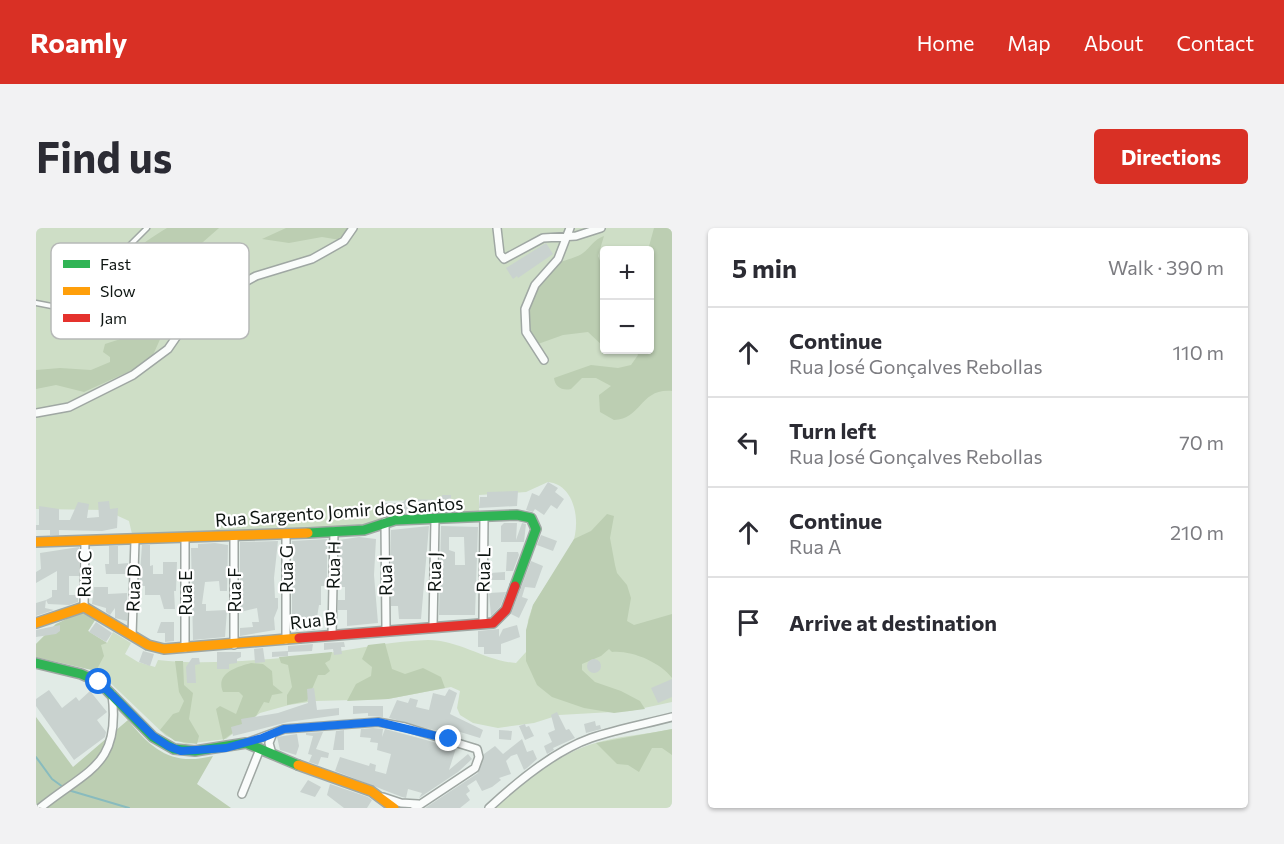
<!DOCTYPE html>
<html lang="en">
<head>
<meta charset="utf-8">
<style>
	body { margin:0; font-family:Commissioner,sans-serif; background:#f2f2f3; color:#2b2b33 }
	.controls { position:absolute; right:18px; top:18px; display:grid; overflow:hidden; border-radius:6px; box-shadow:0 2px 4px #0004 }
	.controls button { width:54px; height:54px; display:grid; place-items:center; padding:0; border:0; border-bottom:2px solid #e1e1e2; background:#fff; color:#2b2b33; font:30px sans-serif }
	.stop { position:absolute; width:18px; height:18px; margin:-14px; border:4px solid #1a73e8; border-radius:50%; background:#fff }
	.stop.end { background:#1a73e8; border-color:#fff; box-shadow:0 2px 6px #0008 }
	.list { margin:0; padding:0; list-style:none }
	h2 { display:flex; justify-content:space-between; align-items:center; height:78px; margin:0; padding:0 24px; font-size:26px }
	h2 small { font-size:20px; font-weight:400; color:#7c7c81 }
	.list li { display:grid; grid-template-columns:39px 1fr auto; gap:18px; align-items:center; box-sizing:border-box; height:90px; padding:0 24px; border-top:2px solid #e1e1e2 }
	.list b { display:block; font-size:22px; white-space:nowrap }
	.list p { margin:0; font-size:20px; white-space:nowrap; color:#7c7c81 }
	.list em { font-size:20px; font-style:normal; color:#7c7c81 }
	.icon { flex:none; width:33px; height:33px; fill:none; stroke:currentColor; stroke-width:2; stroke-linecap:round; stroke-linejoin:round }
	.map { position:relative; flex:none; width:636px; height:580px; overflow:hidden; border-radius:6px }
	header { display:flex; align-items:center; gap:36px; box-sizing:border-box; height:84px; padding:0 30px; background:#d93025; color:#fff }
	header strong { font-size:28px }
	nav { display:flex; gap:33px; margin-inline-start:auto; font-size:21px }
	.intro { display:flex; align-items:center; justify-content:space-between; box-sizing:border-box; height:144px; padding:0 36px }
	h1 { margin:0; font-size:42px }
	.button { padding:15px 27px; border-radius:6px; background:#d93025; color:#fff; font-size:21px; font-weight:700 }
	main { display:flex; gap:36px; padding:0 36px }
	aside { flex:1; background:#fff; border-radius:6px; box-shadow:0 2px 4px #0004 }
	.map>svg:first-child { display:block }
	.green { fill:#cedec6; fill-rule:evenodd }
	.forest { fill:#bcceb2 }
	.lines { fill:none; stroke-linecap:round; stroke-linejoin:round }
	.stream { stroke:#88bbbe; stroke-width:2 }
	.building { fill:#c9d2cf; fill-rule:evenodd }
	.lane-casing { stroke:#9fa7a3; stroke-width:7 }
	.street-casing { stroke:#9fa7a3; stroke-width:10 }
	.fast-casing { stroke:#9fa7a3; stroke-width:12 }
	.slow-casing { stroke:#9fa7a3; stroke-width:12 }
	.jam-casing { stroke:#9fa7a3; stroke-width:12 }
	.lane { stroke:#fafcfb; stroke-width:4 }
	.street { stroke:#fafcfb; stroke-width:7 }
	.fast { stroke:#30b455; stroke-width:9 }
	.slow { stroke:#ff9f0a; stroke-width:9 }
	.jam { stroke:#e5322d; stroke-width:9 }
	.route { stroke:#1a73e8; stroke-width:8 }
	.labels { text-anchor:middle; dominant-baseline:central; stroke-width:4.5; stroke-linejoin:round; paint-order:stroke }
	.street-label { font-size:18px; fill:#0e1512; stroke:#fff }
	.key { fill:#fff; stroke:#b7b9b8; stroke-width:1.5 }
	.key-label { font-size:16px; fill:#0e1512 }
</style>
</head>
<body>
<header>
<strong>Roamly</strong>
<nav><a>Home</a><a>Map</a><a>About</a><a>Contact</a></nav>
</header>
<div class="intro"><h1>Find us</h1><a class="button">Directions</a></div>
<main>
<div class="map">
<svg width="636" height="580" viewBox="0 0 636 580">
	<rect width="100%" height="100%" fill="#e1ebe6"/>
	<path class="green" d="M0 0H636V474L594 483 523 487 498 495 462 500 437 495 424 487 421 480 424 463 415 459 352 471 280 473 253 477 224 485 190 511 150 516 130 508 62 443 0 429V416L20 396 59 392 52 403 71 415 77 404 95 415 89 426 102 434 119 439 122 432C172 438 241 431 292 425 326 420 357 413 392 412 424 412 449 433 480 435L490 424 492 392 497 377 536 317C545 296 540 257 512 254L490 264 443 267V285H427V271L348 273V289C321 306 261 301 230 302 185 304 140 305 96 306L93 293 69 282 0 281V188L30 182 29 176 0 182ZM568 22H614V122H568Z
		M636 501V580H458C486 552 528 522 567 513 590 507 613 506 636 501Z"/>
	<path class="forest" d="M131 0H183L151 28 146 40 149 61 135 76 130 98 117 127 103 139 48 164 20 157 0 161V142L24 140 55 142 74 134V129L67 124 69 116 94 108 103 85 99 77 82 65C79 32 106 15 131 0Z
		M250 0H316L304 12 286 9 253 15 226 11Z
		M618 0H636V163C604 160 606 191 578 192L564 184 563 167 575 158 560 150H546L535 161C526 163 519 159 518 150L555 137 582 140 595 137 602 127 599 122H614L612 22Z
		M568 8 562 28 568 42V119L552 104 527 107 502 116C476 93 500 49 525 34 532 31 540 30 547 25 554 20 558 11 568 8Z
		M571 286 578 288 574 310 579 337 581 345 591 357 595 370 591 393 598 397 636 386V450C624 434 595 422 576 424L573 421 565 428 546 436V442L559 454 585 463 604 473 609 481 578 485 548 480 516 469 501 457 490 433V402L497 377 538 311 555 303Z
		M45 384 59 392 52 403 71 415 65 417 68 428 60 443 0 429V416L20 396Z
		M349 415 356 441 369 446 387 440 405 449 409 460 352 471 311 473 320 456 335 448 336 439 326 431 332 417Z
		M296 424 294 432 289 435 294 443 289 447H282L271 473 251 477V467L256 459 252 437 245 435 243 429Z
		M139 433H147L148 457 157 465 153 491 163 508 161 516 139 513 124 502 137 486 143 484 148 473 143 464Z
		M215 435 227 436 236 443 237 457 247 465 236 467 233 475 228 474 220 488 187 512 180 481 184 478 200 486 207 468 203 464H187C179 445 201 439 215 435Z
		M0 489 37 539 92 492C117 523 137 538 177 528L161 556 195 580H0Z
		M636 501V527L626 520H616L603 544 592 537 581 536 560 515Z"/>
	<g class="lines">
		<path class="stream" d="M0 529 16 551 27 559
			M32 562 93 580"/>
	</g>
	<path class="building" d="M510 15 517 26 482 50 481 48 477 51 470 40Z
		M512 254 522 260 519 264 528 271 521 281 515 277 508 287 499 281 497 284 490 282 496 265 503 268Z
		M482 263 481 278 443 280 444 269H451V264Z
		M406 267H415V272H424V281L349 287 348 275H366L370 271 406 272Z
		M73 273 74 281 82 280 81 300 66 303 23 302V307H14V302H0V297H3V278L23 281V292H34L42 274 53 276 51 290 63 289 62 274Z
		M468 295H481L480 312 486 295 490 296 488 314H465V298Z
		M393 298 385 391H363L362 378H355V302Z
		M405 298 442 299 439 387H403ZM413 309H428L429 337H419V324L413 322Z
		M505 307 521 313 517 323 501 317Z
		M323 309 340 311 338 347 342 395 311 398V382H302V372H309V359H304L303 312Z
		M291 311V358H285V377H283L279 402H256V344H258L256 313Z
		M242 313 238 350 239 370H242V380L238 390 239 402 204 408V400L217 399 216 394H223L221 380 204 384V314Z
		M179 315 192 317 191 363H184L183 353 169 354 166 376H170V383L191 382 189 409 157 412 155 320H162V316Z
		M106 317H114V338L117 337V346H127V334H141L140 363H138L139 381H128L124 367H109V358H103Z
		M73 318H82V336L92 335V346H70L69 336H73Z
		M43 319V348H33V367H42V374L33 377 12 376 10 372 16 369V362H21V343L0 355V344L5 341 4 325Z
		M471 324H482L483 327 477 343H470Z
		M495 333 507 338 499 360 489 359 486 369 492 371 483 390 475 386Z
		M469 344V352H454V345Z
		M58 359H72V366L91 365V393L79 390V380L74 387 70 384V380L56 376Z
		M470 364 464 379 455 388 453 365Z
		M10 372 9 380 18 382 0 388V375Z
		M60 394 76 405 70 414 53 404Z
		M125 394H138V413L129 414V405H121Z
		M24 397V403L20 406 0 409V402Z
		M481 397 484 409 465 416V426H448V419H442V403L463 401V409L467 401Z
		M308 414 309 419H305L306 426 298 427 297 421 288 422V415Z
		M277 416 276 423 252 424V428L236 429V424L252 423V418Z
		M227 420 229 434 219 435 218 421Z
		M107 423 118 426 114 438 103 434Z
		M181 424H205V429L201 431V435L193 436V441H181Z
		M156 430H163L164 436 159 437 160 455H151L150 439Z
		M551 438a7 7 0 1 1 14 0a7 7 0 1 1-14 0Z
		M636 451V469L622 475 615 460Z
		M278 460 281 482 303 480V487L252 494 197 508 195 499 206 496 205 491 242 485 272 475 271 461Z
		M413 461 421 465 414 486 447 502 444 510 421 503 420 508 353 490 361 472 372 475 374 470 382 472 380 479 393 482 397 465 409 468Z
		M13 462 26 480 40 469 43 473 54 463 71 484 61 492 70 504 69 509 38 532 0 478V471Z
		M317 478H347V489L332 488V485L317 486Z
		M521 484 530 502 533 501 539 510 517 520 518 522 511 526 508 518 516 514 512 505 519 502 515 487Z
		M559 493 560 498 564 497 565 501 550 505 548 496Z
		M489 496 490 499 493 498 498 508 489 512 483 498Z
		M337 500 347 501 346 509 349 501 420 520 413 542 432 526 436 531 422 544 383 570 386 565 372 561 370 570 366 569 299 543 304 529 333 538 334 535 340 537 339 543 350 546 355 526 341 522 342 515 334 514 335 510 324 509 325 501Z
		M308 502V522H297L300 503Z
		M463 502 476 503 475 512 463 511Z
		M287 504 280 521 293 525 292 530 285 529 282 537 273 534 276 527 272 526 277 508 270 507V505Z
		M261 506 263 518 260 527 244 522 241 509Z
		M486 511 491 524 497 522 501 531 491 540 488 542 481 526 475 528 470 533 475 546 463 550 465 552 456 559 446 563 440 552 431 558 434 563 430 566 434 572 424 580H389L442 545 448 526 459 518 467 526Z
		M272 552 285 559 279 569 264 564Z
		M294 556 332 569 336 572 331 580H308L291 567Z"/>
	<g class="lines">
		<defs>
			<path id="lane" d="M0 75 31 81 46 80 59 69 89 22 111 0"/>
			<path id="street" d="M461 0 464 26 468 31 507 10 540 8 565 0
				M508 132 490 104 489 81 499 57 522 31 534 0
				M0 185 33 179 97 147 132 121 152 92 185 67 220 48 276 31 308 13 317 0
				M349 294 350 401
				M198 308V417
				M48 379 49 312
				M447 395 448 289
				M397 398 399 291
				M296 407 298 303
				M96 408 99 312
				M250 412V306
				M149 420V310
				M210 515 248 501 342 494 369 499 441 521 443 529 439 540 379 580
				M236 526 233 515 237 505
				M206 566 224 521
				M347 569 365 575 382 576
				M4 580C52 541 85 538 76 466
				M453 580C482 553 518 523 555 510 581 501 609 496 636 489"/>
			<path id="fast" d="M272 305 328 302 359 292 481 287 495 290 500 301 479 358
				M0 435 45 446 63 454 117 509 138 521 159 523 210 515 262 537"/>
			<path id="slow" d="M0 314 272 305
				M0 395 48 379 112 417 128 421 263 410
				M262 537 335 563 358 580"/>
			<path id="jam" d="M263 410 457 395 470 382 479 358"/>
		</defs>
		<use href="#lane" class="lane-casing"/>
		<use href="#street" class="street-casing"/>
		<use href="#fast" class="fast-casing"/>
		<use href="#slow" class="slow-casing"/>
		<use href="#jam" class="jam-casing"/>
		<use href="#lane" class="lane"/>
		<use href="#street" class="street"/>
		<use href="#fast" class="fast"/>
		<use href="#slow" class="slow"/>
		<use href="#jam" class="jam"/>
	</g>
	<g class="lines">
		<path class="route" d="M63 454 117 508 132 518 145 523 190 520 226 510 248 501 342 494 413 511"/>
	</g>
	<g class="labels">
		<g class="street-label">
			<text transform="translate(303 283) rotate(-4)">Rua Sargento Jomir dos Santos</text>
			<text transform="translate(297 337) rotate(-89)">Rua H</text>
			<text transform="translate(250 341) rotate(-90)">Rua G</text>
			<text transform="translate(447 342) rotate(-89)">Rua L</text>
			<text transform="translate(398 344) rotate(-89)">Rua J</text>
			<text transform="translate(48 346) rotate(-89)">Rua C</text>
			<text transform="translate(349 348) rotate(-91)">Rua I</text>
			<text transform="translate(97 360) rotate(-88)">Rua D</text>
			<text transform="translate(198 362) rotate(-90)">Rua F</text>
			<text transform="translate(149 365) rotate(-90)">Rua E</text>
			<text transform="translate(277 392) rotate(-6)">Rua B</text>
		</g>
	</g>
	<rect x="15" y="15" width="198" height="96" rx="9" class="key"/>
	<rect x="27" y="32" width="27" height="8" fill="#30b455"/>
	<rect x="27" y="59" width="27" height="8" fill="#ff9f0a"/>
	<rect x="27" y="86" width="27" height="8" fill="#e5322d"/>
	<g class="key-label">
		<text x="64" y="42">Fast</text>
		<text x="64" y="69">Slow</text>
		<text x="64" y="96">Jam</text>
	</g>
</svg>
<div class="controls">
<button>+</button>
<button>−</button>
</div>
<div class="stop" style="left:63px;top:454px"></div>
<div class="stop end" style="left:413px;top:511px"></div>
</div>
<aside>
<h2>5 min<small>Walk · 390 m</small></h2>
<ul class="list">
<li><svg class="icon" aria-label="ahead" viewBox="0 0 24 24"><path d="M12 20V5M6 11l6-6 6 6"/></svg><div><b>Continue</b><p>Rua José Gonçalves Rebollas</p></div><em>110 m</em></li>
<li><svg class="icon" aria-label="left" viewBox="0 0 24 24"><path d="M17 20v-9H6M10 6l-5 5 5 5"/></svg><div><b>Turn left</b><p>Rua José Gonçalves Rebollas</p></div><em>70 m</em></li>
<li><svg class="icon" aria-label="ahead" viewBox="0 0 24 24"><path d="M12 20V5M6 11l6-6 6 6"/></svg><div><b>Continue</b><p>Rua A</p></div><em>210 m</em></li>
<li><svg class="icon" aria-label="arrive" viewBox="0 0 24 24"><path d="M6 21V4h12l-3 4 3 4H6"/></svg><div><b>Arrive at destination</b></div></li>
</ul>
</aside>
</main>
</body>
</html>
